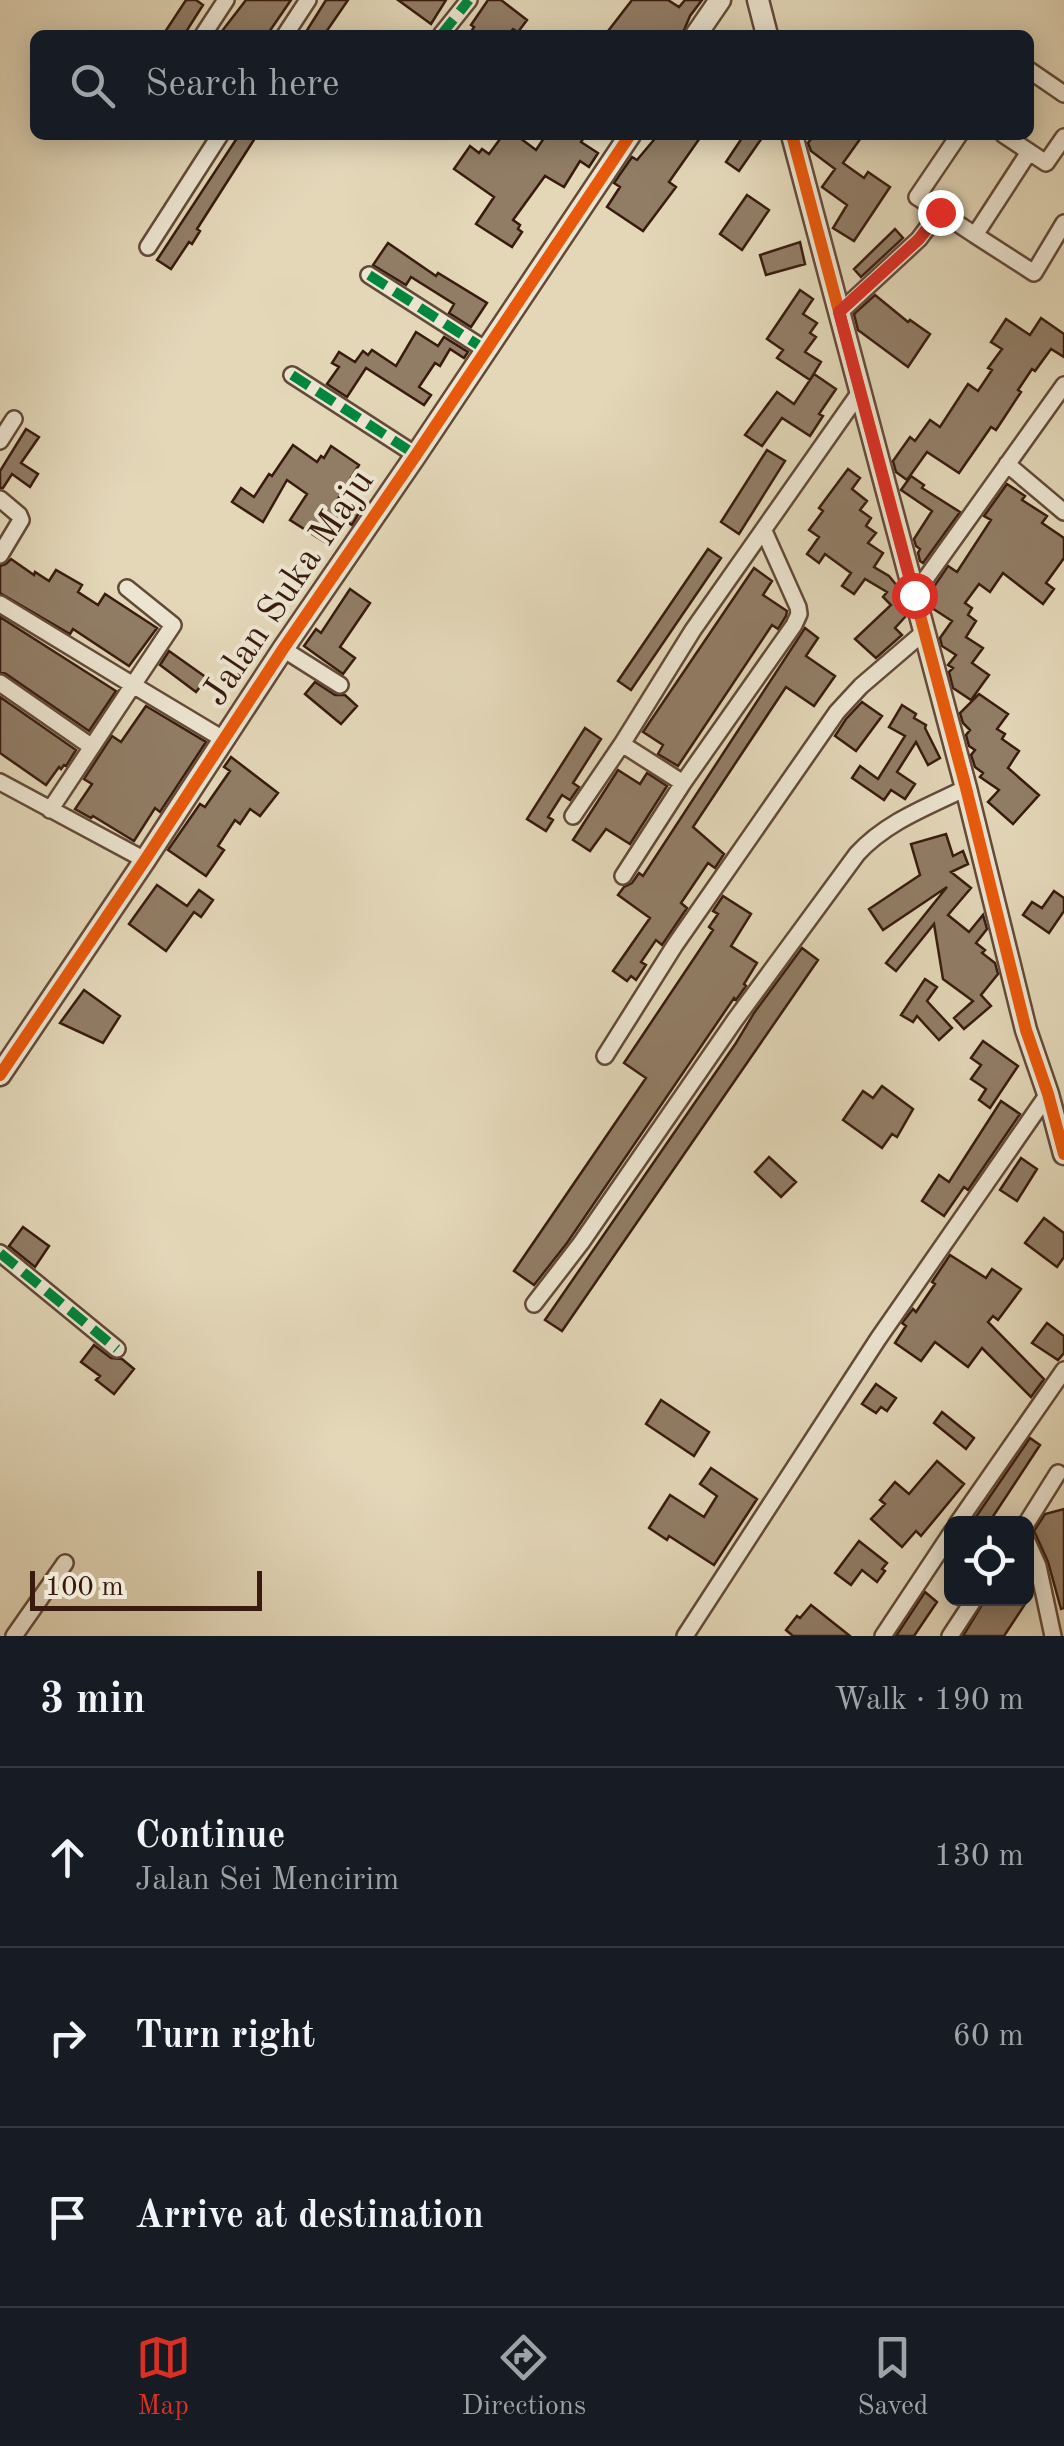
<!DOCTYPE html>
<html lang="en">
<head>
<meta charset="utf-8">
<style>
	body { margin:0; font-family:"Old Standard TT",serif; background:#242831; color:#f1f3f6 }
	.controls { position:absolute; right:30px; bottom:30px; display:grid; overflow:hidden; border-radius:15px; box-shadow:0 5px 25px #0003 }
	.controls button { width:90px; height:90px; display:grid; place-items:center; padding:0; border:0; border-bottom:2px solid #363941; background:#171b24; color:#f1f3f6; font:50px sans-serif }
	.scale { position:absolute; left:30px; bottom:25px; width:232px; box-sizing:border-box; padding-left:10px; border:5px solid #381b0e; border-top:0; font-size:28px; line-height:35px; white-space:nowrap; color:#381b0e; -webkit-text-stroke:8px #ede5d1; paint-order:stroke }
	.stop { position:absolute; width:30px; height:30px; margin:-22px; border:8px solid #d93025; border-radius:50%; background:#fff }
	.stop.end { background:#d93025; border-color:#fff; box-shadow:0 2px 10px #0008 }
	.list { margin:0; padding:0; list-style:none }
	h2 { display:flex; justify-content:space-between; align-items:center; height:130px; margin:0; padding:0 40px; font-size:42px }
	h2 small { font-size:32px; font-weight:400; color:#9ea1a6 }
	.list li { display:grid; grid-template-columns:65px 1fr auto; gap:30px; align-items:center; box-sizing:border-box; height:180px; padding:0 40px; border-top:2px solid #363941 }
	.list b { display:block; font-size:38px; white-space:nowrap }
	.list p { margin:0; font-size:32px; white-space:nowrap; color:#9ea1a6 }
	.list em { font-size:32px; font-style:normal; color:#9ea1a6 }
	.icon { flex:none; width:55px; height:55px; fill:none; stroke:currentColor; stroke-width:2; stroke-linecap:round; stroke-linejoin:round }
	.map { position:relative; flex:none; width:1064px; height:1636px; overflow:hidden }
	.search { position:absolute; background:#171b24; box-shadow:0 5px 25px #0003; left:30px; right:30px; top:30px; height:110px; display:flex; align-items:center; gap:25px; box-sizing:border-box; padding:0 35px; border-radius:15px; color:#9ea1a6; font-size:38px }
	.sheet { height:670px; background:#171b24 }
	nav { display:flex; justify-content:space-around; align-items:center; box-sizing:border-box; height:140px; border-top:2px solid #363941; background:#171b24; font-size:28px; color:#9ea1a6 }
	nav a { display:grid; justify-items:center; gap:5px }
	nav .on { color:#d93025 }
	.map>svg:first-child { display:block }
	.building { fill:#917d66; stroke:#381b0e; stroke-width:2.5 }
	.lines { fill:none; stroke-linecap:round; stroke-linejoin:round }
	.minor-casing { stroke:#634a38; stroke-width:20 }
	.tertiary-casing { stroke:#634a38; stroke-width:25 }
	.minor { stroke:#ede5d1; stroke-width:15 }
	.tertiary { stroke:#ede5d1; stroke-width:20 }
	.quiet { stroke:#00873e; stroke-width:10; stroke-dasharray:20 10; stroke-linecap:butt }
	.cycleway-casing { stroke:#ede5d1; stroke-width:19 }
	.cycleway { stroke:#e8590c; stroke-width:12 }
	.route { stroke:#d93025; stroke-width:12 }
	.labels { text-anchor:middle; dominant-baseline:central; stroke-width:8; stroke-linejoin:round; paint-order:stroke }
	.street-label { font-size:38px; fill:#381b0e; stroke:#ede5d1 }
</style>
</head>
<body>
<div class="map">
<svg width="1064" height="1636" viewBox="0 0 1064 1636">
	<rect width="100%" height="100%" fill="#e3d7b8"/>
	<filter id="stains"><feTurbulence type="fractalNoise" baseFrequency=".002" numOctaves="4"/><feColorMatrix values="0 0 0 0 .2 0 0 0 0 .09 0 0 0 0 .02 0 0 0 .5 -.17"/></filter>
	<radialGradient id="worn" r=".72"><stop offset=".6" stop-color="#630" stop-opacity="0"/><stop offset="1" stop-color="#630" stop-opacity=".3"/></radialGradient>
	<path class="building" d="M186 0H196L203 5 184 35H163Z
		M246 0H291L267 35H219Z
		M326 0H348L324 35H304Z
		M398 0H446L431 24Z
		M488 0H501L527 20 518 32 513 29 508 35H469L474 27 471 25Z
		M632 0H668L679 7 685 0H702L690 16 682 35H605Z
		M239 135H257L197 229 200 231 192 244 189 242 171 269 157 260Z
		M503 135H516L536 150 546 135H586L581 142 598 153 589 167 580 161 564 187 545 176 513 220 520 225 518 229 522 232 512 247 476 224 494 197 454 169 470 146 479 153 482 149 489 154Z
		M658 135H702L669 182 676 187 643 231 607 207 620 187 614 183 632 157 637 160Z
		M744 135H764L739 171 726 162Z
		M814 135H863L843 163 864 178 868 172 890 187 854 241 833 228 847 205 822 187 835 169 811 151 808 143Z
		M747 195 769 210 742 250 720 234Z
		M895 229 903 238 861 277 854 269Z
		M800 242 805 264 766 275 760 255Z
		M388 243 436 276 438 273 487 303 471 327 449 313 454 304 411 277 406 285 373 265Z
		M800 290 813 299 803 314 817 323 810 333 816 337 805 352 821 362 810 380 777 358 783 350 767 339Z
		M875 295 908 322 910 320 930 334 908 367 858 330 854 314Z
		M1041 318 1064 334V357L1051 349 1035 371 1032 369 1018 390 1021 392 996 430 991 427 959 473 927 452 907 480 896 472 893 461 910 437 915 441 930 420 940 427 968 384 978 391 992 370 988 368 1002 349 991 342 1006 319 1030 335Z
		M416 332 438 346 444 337 468 352 464 358 450 349 440 366 435 363 419 387 431 395 424 405 366 368 347 397 327 384 339 367 332 363 339 352 355 362 363 351 368 355 372 350 396 366Z
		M814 374 836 389 819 414 823 416 810 436 782 418 762 446 745 435 777 392 794 404Z
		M26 429 39 437 21 463 38 474 30 487 12 474 3 488H0V471Z
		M293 445 317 462 321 456 324 458 331 446 359 465 338 499 359 513 352 525 344 520 328 544 290 520 307 494 287 480 263 522 232 502 241 488 254 497 269 474 272 476Z
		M767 450 785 461 739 534 721 522Z
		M848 469 860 478 852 489 867 501 860 510 871 518 866 526 876 533 868 543 883 553 874 567 889 576 898 587 906 616 895 628 902 635 876 658 855 639 891 605 883 597 887 592 865 579 854 594 842 586 851 573 825 554 819 563 807 554 819 537 809 530 823 511 819 508Z
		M911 476 924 485 922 488 960 512 923 563 920 561 918 553 920 549 916 546 914 539 932 511 901 490Z
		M1007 484 1025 496 1022 500 1047 516 1042 523 1064 538V558L1046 583 1054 589 1043 604 1003 573 990 592 979 584 965 603 972 608 968 615 976 621 966 637 983 648 972 663 989 675 971 700 953 688 949 672 953 668 948 665 956 655 942 646 940 638 952 621 932 608 929 594 948 566 957 572 991 520 984 516Z
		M708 549 721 558 631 690 618 681Z
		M11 559 34 575 35 572 49 581 56 570 82 585 78 592 98 605 105 594 157 628 129 666 73 629 70 634 0 593V566L6 564Z
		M754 568 772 581 763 595 787 611 786 616 778 629 772 625 678 766 658 754 663 745 643 732Z
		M350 589 370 603 340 647 355 658 343 674 304 646 316 629 321 633Z
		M0 617 116 691 89 731 6 674 0 672Z
		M805 628 818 638 806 656 835 676 814 706 786 687 693 827 724 854 715 868 708 863 681 903 687 908 662 945 656 940 641 962 646 965 636 980 631 976 627 981 613 971 650 918 618 895 624 887 632 883 639 873 643 876Z
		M169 651 207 678 196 692 160 665Z
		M315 682 335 695H345L357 706 341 724 305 694Z
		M979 694 1008 714 997 729 1005 734 1002 739 1019 751 1008 768 1039 795 1013 824 988 802 999 790 980 777 983 773 975 767 971 755 975 750 969 746 966 735 970 730 963 723 960 713Z
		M0 697 76 750 66 766 64 765 61 769 59 767 46 785 0 753Z
		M862 702 882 716 856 751 835 736 846 719Z
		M902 705 916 714 914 718 926 725 925 728 940 758 928 765 916 742 897 772 915 784 905 799 891 790 884 800 852 778 860 766 878 779 905 736 889 727Z
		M146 706 206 742 160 812 155 808 134 841 93 816 91 818 75 809 92 784 84 779 112 736 121 742Z
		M585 728 601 739 573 783 579 787 570 800 562 795 548 817 553 820 546 831 527 819Z
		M231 757 278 793 260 816 250 809 240 824 235 820 218 846 224 850 206 876 168 850 200 804 205 807 230 771 224 767Z
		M618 770 640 784 647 773 667 786 630 844 606 829 590 851 573 840Z
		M946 834 953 856 963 851 968 864 951 872 971 888 948 915 969 932 983 915 987 929 976 943 985 950 982 953 995 963 998 974 981 995 991 1006 964 1029 954 1018 973 1001 943 979 934 924 896 971 886 963 947 887 883 930 869 909 920 875 911 844Z
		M157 885 187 906 199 890 213 900 201 917 194 912 166 951 129 924Z
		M1054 891 1064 898V911L1049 933 1023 915 1032 902 1042 908Z
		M723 896 751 914 731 946 757 963 744 984 746 986 736 1000 734 998 567 1243 534 1285 514 1271 646 1078 624 1063 713 930 709 927 718 914 713 911Z
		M802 948 818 960 562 1331 545 1320 736 1043 754 1013Z
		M925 979 937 987 927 1001 952 1028 939 1040 917 1016 913 1022 901 1015Z
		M84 990 120 1016 103 1043 60 1023Z
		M983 1041 1018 1066 990 1108 979 1100 986 1089 971 1079 981 1065 971 1058Z
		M882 1086 913 1109 897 1137 892 1134 882 1148 843 1120 863 1091 873 1098Z
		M1001 1101 1020 1114 968 1190 964 1187 944 1216 922 1201 939 1175 949 1182Z
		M769 1157 796 1182 781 1197 755 1172Z
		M1021 1158 1037 1169 1017 1201 1000 1190Z
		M1044 1218 1064 1233V1257L1057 1267 1025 1243Z
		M23 1227 49 1246 35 1267 9 1246Z
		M950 1255 986 1278 992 1269 1021 1289 998 1320 993 1316 988 1322 1044 1379 1031 1397 982 1348 968 1367 935 1342 921 1361 895 1343 906 1326 902 1323 913 1309 916 1312 935 1284 932 1282Z
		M1047 1323 1064 1336V1353L1058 1360 1032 1343Z
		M94 1345 111 1358 122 1359 134 1369 114 1394 96 1380 100 1376 81 1362Z
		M876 1384 896 1398 887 1411 881 1407 876 1413 862 1404Z
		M661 1400 709 1432 694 1456 646 1424Z
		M942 1412 974 1438 966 1449 934 1423Z
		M1030 1438 1040 1445 988 1524H971Z
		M937 1461 964 1484 921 1536 916 1531 902 1547 871 1519 885 1504 880 1500 895 1482 909 1494Z
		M711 1468 757 1499 714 1565 669 1536 667 1540 649 1528 670 1495 704 1517 717 1496 700 1484Z
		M1064 1509V1608L1061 1609 1048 1562 1034 1531 1045 1514Z
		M859 1541 887 1563 882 1569 885 1571 877 1582 862 1570 851 1585 835 1573Z
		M925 1592 937 1602 914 1636H896Z
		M986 1598H1029L1004 1636H963Z
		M811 1605 850 1636H793L786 1630 797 1616 800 1618Z"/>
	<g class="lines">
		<defs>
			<path id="minor" d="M203 35 226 0
				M285 35 308 0
				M441 35 469 0
				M1029 70 1064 94
				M959 135 917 197 975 235
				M1004 135 1046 163 1064 137
				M1029 152 975 235 1034 273 1064 223
				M148 247 220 135
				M369 275 486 350
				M839 313 919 239 939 212
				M292 375 416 455
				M0 441 14 419
				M1007 464 1064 512
				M0 499 19 515 21 520 0 555
				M127 588 173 625 133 685 223 739
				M914 595 1064 385
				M0 604 133 685 50 810
				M283 649 340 685
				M0 683 92 747
				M622 744 683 783
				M0 782 145 860
				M573 816 622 744 693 630 860 392
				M623 876 683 783 794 625 799 614 798 607 764 531
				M605 1056 675 945 837 712 861 686 924 632
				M0 1253 117 1349
				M534 1304 581 1243 735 1020 857 854C886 822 927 807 966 788
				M957 1524 1064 1370
				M1026 1524 1058 1473
				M1026 1539 1038 1566 1053 1636
				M14 1636 65 1563
				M685 1636 878 1339 1048 1094
				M883 1636 952 1532
				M950 1636 975 1598"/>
			<path id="tertiary" d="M758 0 767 35
				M696 35 720 0
				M792 135 966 788 1026 1030 1048 1094 1064 1154
				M0 1075 145 860 283 649 416 455 630 135"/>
		</defs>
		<use href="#minor" class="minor-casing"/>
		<use href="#tertiary" class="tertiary-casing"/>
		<use href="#minor" class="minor"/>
		<use href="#tertiary" class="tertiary"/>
		<path class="quiet" d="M441 35 469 0
			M369 275 486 350
			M292 375 416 455
			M0 1253 117 1349"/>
		<defs>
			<path id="cycleway" d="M792 135 966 788 1026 1030 1048 1094 1064 1154
				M0 1075 145 860 283 649 416 455 630 135"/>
		</defs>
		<use href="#cycleway" class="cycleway-casing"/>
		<use href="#cycleway" class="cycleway"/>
	</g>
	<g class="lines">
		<path class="route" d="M914 595 839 312 919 239 940 212"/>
	</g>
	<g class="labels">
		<g class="street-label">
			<text transform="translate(289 588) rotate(-56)">Jalan Suka Maju</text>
		</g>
	</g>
	<rect width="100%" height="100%" filter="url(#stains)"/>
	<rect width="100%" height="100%" fill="url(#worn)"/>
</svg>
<div class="controls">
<button><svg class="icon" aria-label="locate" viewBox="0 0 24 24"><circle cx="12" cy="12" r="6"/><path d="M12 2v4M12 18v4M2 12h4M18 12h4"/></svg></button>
</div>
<div class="scale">100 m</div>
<div class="stop" style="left:914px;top:595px"></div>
<div class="stop end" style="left:940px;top:212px"></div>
<div class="search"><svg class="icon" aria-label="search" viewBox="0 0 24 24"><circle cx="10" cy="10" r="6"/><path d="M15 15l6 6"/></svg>Search here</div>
</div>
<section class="sheet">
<h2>3 min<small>Walk · 190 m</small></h2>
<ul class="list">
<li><svg class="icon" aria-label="ahead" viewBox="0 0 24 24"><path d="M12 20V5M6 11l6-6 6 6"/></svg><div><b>Continue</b><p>Jalan Sei Mencirim</p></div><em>130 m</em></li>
<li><svg class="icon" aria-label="right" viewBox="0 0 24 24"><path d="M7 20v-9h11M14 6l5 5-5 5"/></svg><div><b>Turn right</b></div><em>60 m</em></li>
<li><svg class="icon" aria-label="arrive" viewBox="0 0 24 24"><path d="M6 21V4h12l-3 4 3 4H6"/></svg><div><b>Arrive at destination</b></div></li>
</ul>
</section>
<nav>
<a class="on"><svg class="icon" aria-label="map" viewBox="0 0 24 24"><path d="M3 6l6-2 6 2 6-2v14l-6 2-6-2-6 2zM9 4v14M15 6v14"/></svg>Map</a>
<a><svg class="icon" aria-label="directions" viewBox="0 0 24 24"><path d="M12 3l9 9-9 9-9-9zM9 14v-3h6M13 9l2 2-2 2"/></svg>Directions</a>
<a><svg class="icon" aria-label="saved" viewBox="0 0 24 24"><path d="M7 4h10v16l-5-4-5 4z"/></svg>Saved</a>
</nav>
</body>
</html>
